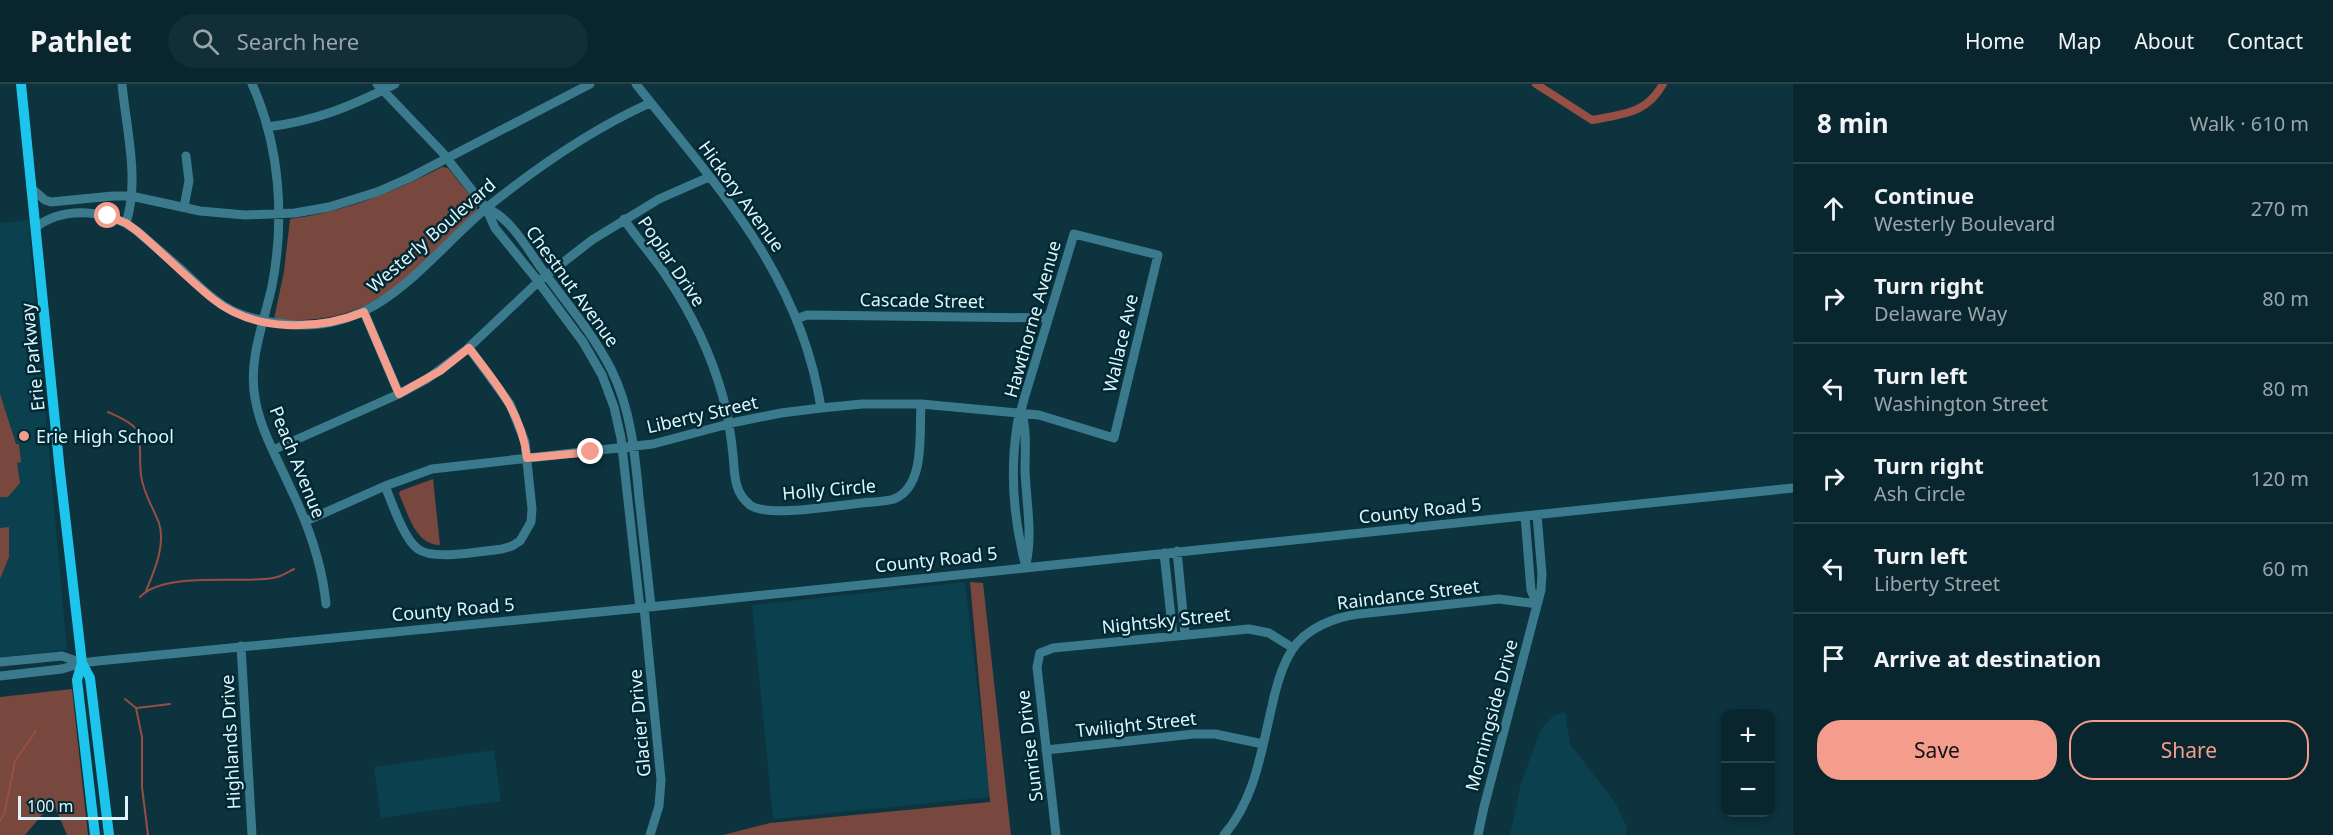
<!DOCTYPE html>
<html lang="en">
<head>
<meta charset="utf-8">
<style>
	body { margin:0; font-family:"Noto Sans",sans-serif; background:#122e36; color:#f1f3f6 }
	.controls { position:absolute; right:18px; bottom:18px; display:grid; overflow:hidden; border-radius:12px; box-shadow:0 3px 9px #0003 }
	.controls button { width:54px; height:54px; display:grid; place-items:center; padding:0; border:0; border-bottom:2px solid #29434a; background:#09262e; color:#f1f3f6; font:30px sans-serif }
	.scale { position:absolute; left:18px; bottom:15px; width:110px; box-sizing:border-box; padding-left:6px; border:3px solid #e0f4fb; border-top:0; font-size:16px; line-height:21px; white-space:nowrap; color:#e0f4fb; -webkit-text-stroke:4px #012933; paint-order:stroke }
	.stop { position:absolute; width:18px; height:18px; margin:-14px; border:4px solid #f49d8c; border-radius:50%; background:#fff }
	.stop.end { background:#f49d8c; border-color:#fff; box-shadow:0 2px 6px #0008 }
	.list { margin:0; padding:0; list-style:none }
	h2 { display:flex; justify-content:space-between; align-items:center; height:78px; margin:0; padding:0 24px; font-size:26px }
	h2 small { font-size:20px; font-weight:400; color:#99a5aa }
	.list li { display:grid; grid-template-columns:39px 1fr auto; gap:18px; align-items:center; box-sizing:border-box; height:90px; padding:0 24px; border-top:2px solid #29434a }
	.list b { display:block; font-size:22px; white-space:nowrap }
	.list p { margin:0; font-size:20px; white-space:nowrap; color:#99a5aa }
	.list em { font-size:20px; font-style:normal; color:#99a5aa }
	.actions { display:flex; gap:12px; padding:18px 24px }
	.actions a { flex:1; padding:14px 0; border:2px solid #f49d8c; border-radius:24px; text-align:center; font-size:21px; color:#f49d8c }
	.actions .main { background:#f49d8c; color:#111 }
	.icon { flex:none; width:33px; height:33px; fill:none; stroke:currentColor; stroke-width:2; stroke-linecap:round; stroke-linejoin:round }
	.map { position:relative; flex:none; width:1793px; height:751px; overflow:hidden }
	header { display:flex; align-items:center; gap:36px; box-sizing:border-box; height:84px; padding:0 30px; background:#09262e; border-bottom:2px solid #29434a }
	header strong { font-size:28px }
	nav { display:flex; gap:33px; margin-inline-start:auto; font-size:21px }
	.search { width:420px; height:54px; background:#122e36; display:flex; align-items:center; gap:15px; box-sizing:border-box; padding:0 21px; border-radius:33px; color:#99a5aa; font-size:22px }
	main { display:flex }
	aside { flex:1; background:#09262e }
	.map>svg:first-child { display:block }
	.built { fill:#0b404e }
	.green { fill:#78473d }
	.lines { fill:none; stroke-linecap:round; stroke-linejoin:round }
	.stream { stroke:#964f42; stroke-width:2 }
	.canal { stroke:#964f42; stroke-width:8 }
	.minor { stroke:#3a7a8c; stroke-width:9 }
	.major { stroke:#1dc5ec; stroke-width:10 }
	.route { stroke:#f49d8c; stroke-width:8 }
	.poi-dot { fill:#f49d8c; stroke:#012933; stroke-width:2 }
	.labels { text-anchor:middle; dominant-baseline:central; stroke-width:5; stroke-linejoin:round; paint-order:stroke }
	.street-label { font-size:18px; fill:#e0f4fb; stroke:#012933 }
	.poi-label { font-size:18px; fill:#e0f4fb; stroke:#012933; text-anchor:start }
</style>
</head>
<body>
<header>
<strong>Pathlet</strong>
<div class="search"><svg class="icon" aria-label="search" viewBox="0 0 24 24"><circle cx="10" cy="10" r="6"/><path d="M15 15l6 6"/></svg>Search here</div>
<nav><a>Home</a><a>Map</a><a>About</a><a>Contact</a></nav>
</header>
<main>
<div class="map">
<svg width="1793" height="751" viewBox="0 0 1793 751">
	<rect width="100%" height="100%" fill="#0c333e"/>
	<path class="built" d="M28 136 67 566 0 573V139Z
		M965 498 990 713 773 735 752 521Z
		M1565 628 1570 660 1616 720 1627 744 1626 751H1510L1521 699 1541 645 1554 631Z
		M494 666 501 717 381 734 374 683Z"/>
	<path class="green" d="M442 83 448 84 477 120V127C412 189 373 245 274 235L284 187 290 135C345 128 393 108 442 83Z
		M0 310 16 360H19L21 378 17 379 20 399 8 413H0Z
		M433 395 440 461C415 461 408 429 399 410L400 407Z
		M9 443V473L0 495V444Z
		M970 498 983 499 1011 751H723L770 739 990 718Z
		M72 605 88 751H67L53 718 25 751H0V613Z"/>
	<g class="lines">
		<path class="stream" d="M108 328C117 332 130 337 136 345 142 354 139 379 141 391 143 409 153 423 159 439 166 461 154 488 146 507
			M140 513C164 487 240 500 273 494 281 493 288 488 294 485
			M125 615 136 624 142 653V703L148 751
			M137 624 170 620
			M0 737 5 727 15 677 36 647"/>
		<path class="canal" d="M1536 0 1592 36C1624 30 1646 30 1663 0"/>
		<path class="minor" d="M122 0C126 44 140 96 126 139
			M252 0C280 62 285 135 272 202 264 239 248 275 255 314 260 345 277 374 290 403 308 440 322 478 326 520
			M377 0 442 68 486 124 495 144 534 192 583 258 602 291 614 323 621 354 640 524
			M636 0C717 103 800 189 821 324
			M267 43C316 37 352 22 395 0
			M32 105 45 116 51 118 113 112H131L200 127 245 131 295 129 329 123 377 108 409 94 590 0
			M184 123 189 97 186 72
			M486 124C510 133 527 164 541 184 565 217 592 248 611 285 631 325 635 370 639 413 643 450 647 486 651 522
			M624 135C637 155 654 173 667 193 692 230 711 270 723 313 728 332 731 351 733 371 734 381 734 393 737 402 739 409 744 416 750 421 767 434 839 421 862 419 872 418 884 418 894 415 926 402 919 349 921 320
			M36 143C65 121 109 126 137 147 152 160 167 173 182 186 197 200 212 216 231 226 249 235 267 238 287 240 381 251 427 172 490 121 540 81 592 45 650 19
			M364 228 399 310
			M796 235 807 231 1048 234
			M1022 330C1027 348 1025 367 1025 386 1026 417 1033 450 1026 480
			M273 366 399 310 427 295 466 266 538 198 592 156 659 115 709 93
			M385 402C392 419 404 455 418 465 434 477 482 467 502 465L512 462 520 457 531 438 532 425 525 358 510 320 469 264
			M1525 432 1531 506 1537 520
			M306 437 385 402 432 385 653 360 736 338 781 329 821 324 862 320H921L1039 331 1114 354 1158 171 1074 150 1024 315C1022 325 1018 333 1017 342 1010 388 1014 438 1026 483
			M1177 467 1185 550
			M1164 469 1173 551
			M644 523 661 696 659 722 650 751
			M241 562 252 751
			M0 578 62 572 82 579
			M0 592 62 585 82 579 98 577 640 524 1793 404
			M1046 666 1194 650H1215L1263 660
			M1056 751 1037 583 1040 569 1053 564 1249 545 1269 549 1293 564
			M1224 751C1255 715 1261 668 1272 622 1276 603 1281 583 1292 566 1306 544 1335 533 1359 530L1499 515 1537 520
			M1478 751 1484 723 1541 506 1542 490 1537 431"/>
		<path class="major" d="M21 0 60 388 82 579 90 594 109 751
			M82 579 77 596 95 751"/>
	</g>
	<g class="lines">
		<path class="route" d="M108 132 126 139 137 147C163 169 187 194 213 215 254 248 317 247 364 228L399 310 440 287 469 264C496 299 522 329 527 374L591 368"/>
	</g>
	<circle class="poi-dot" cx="24" cy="352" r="6"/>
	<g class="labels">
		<g class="street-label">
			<text transform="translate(742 112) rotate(54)">Hickory Avenue</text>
			<text transform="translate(431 151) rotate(-41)">Westerly Boulevard</text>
			<text transform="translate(672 177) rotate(56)">Poplar Drive</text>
			<text transform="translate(573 202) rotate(54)">Chestnut Avenue</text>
			<text transform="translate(922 216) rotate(1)">Cascade Street</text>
			<text transform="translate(1032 235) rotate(-74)">Hawthorne Avenue</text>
			<text transform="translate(1120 259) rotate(-77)">Wallace Ave</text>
			<text transform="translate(32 273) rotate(-96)">Erie Parkway</text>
			<text transform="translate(702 330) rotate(-13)">Liberty Street</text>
			<text transform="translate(298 378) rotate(68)">Peach Avenue</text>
			<text transform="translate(829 405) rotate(-5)">Holly Circle</text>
			<text transform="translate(1420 426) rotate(-6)">County Road 5</text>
			<text transform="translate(936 475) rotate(-6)">County Road 5</text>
			<text transform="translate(1408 510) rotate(-7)">Raindance Street</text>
			<text transform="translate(453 525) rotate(-5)">County Road 5</text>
			<text transform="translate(1166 536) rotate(-6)">Nightsky Street</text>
			<text transform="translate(1491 631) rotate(-75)">Morningside Drive</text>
			<text transform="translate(639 639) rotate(-95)">Glacier Drive</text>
			<text transform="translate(1136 640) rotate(-6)">Twilight Street</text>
			<text transform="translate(230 658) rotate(-93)">Highlands Drive</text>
			<text transform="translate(1029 662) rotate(-97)">Sunrise Drive</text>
		</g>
		<g class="poi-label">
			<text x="36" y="352">Erie High School</text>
		</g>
	</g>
</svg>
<div class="controls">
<button>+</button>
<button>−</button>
</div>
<div class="scale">100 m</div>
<div class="stop" style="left:108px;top:132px"></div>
<div class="stop end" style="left:591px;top:368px"></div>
</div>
<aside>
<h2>8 min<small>Walk · 610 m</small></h2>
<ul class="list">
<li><svg class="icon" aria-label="ahead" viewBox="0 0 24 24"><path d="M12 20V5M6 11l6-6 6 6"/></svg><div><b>Continue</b><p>Westerly Boulevard</p></div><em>270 m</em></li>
<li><svg class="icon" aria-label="right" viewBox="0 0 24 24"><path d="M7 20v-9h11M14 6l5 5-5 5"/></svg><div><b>Turn right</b><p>Delaware Way</p></div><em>80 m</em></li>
<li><svg class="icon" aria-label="left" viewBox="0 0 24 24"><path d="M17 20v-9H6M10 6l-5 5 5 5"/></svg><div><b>Turn left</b><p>Washington Street</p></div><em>80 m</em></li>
<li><svg class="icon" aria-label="right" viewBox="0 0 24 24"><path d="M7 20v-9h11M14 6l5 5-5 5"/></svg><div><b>Turn right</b><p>Ash Circle</p></div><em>120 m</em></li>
<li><svg class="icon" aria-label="left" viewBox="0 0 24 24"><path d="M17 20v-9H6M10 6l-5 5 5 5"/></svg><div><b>Turn left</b><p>Liberty Street</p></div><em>60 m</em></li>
<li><svg class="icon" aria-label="arrive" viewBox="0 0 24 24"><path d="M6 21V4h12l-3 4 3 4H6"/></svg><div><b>Arrive at destination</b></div></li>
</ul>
<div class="actions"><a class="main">Save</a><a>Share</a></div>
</aside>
</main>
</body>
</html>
